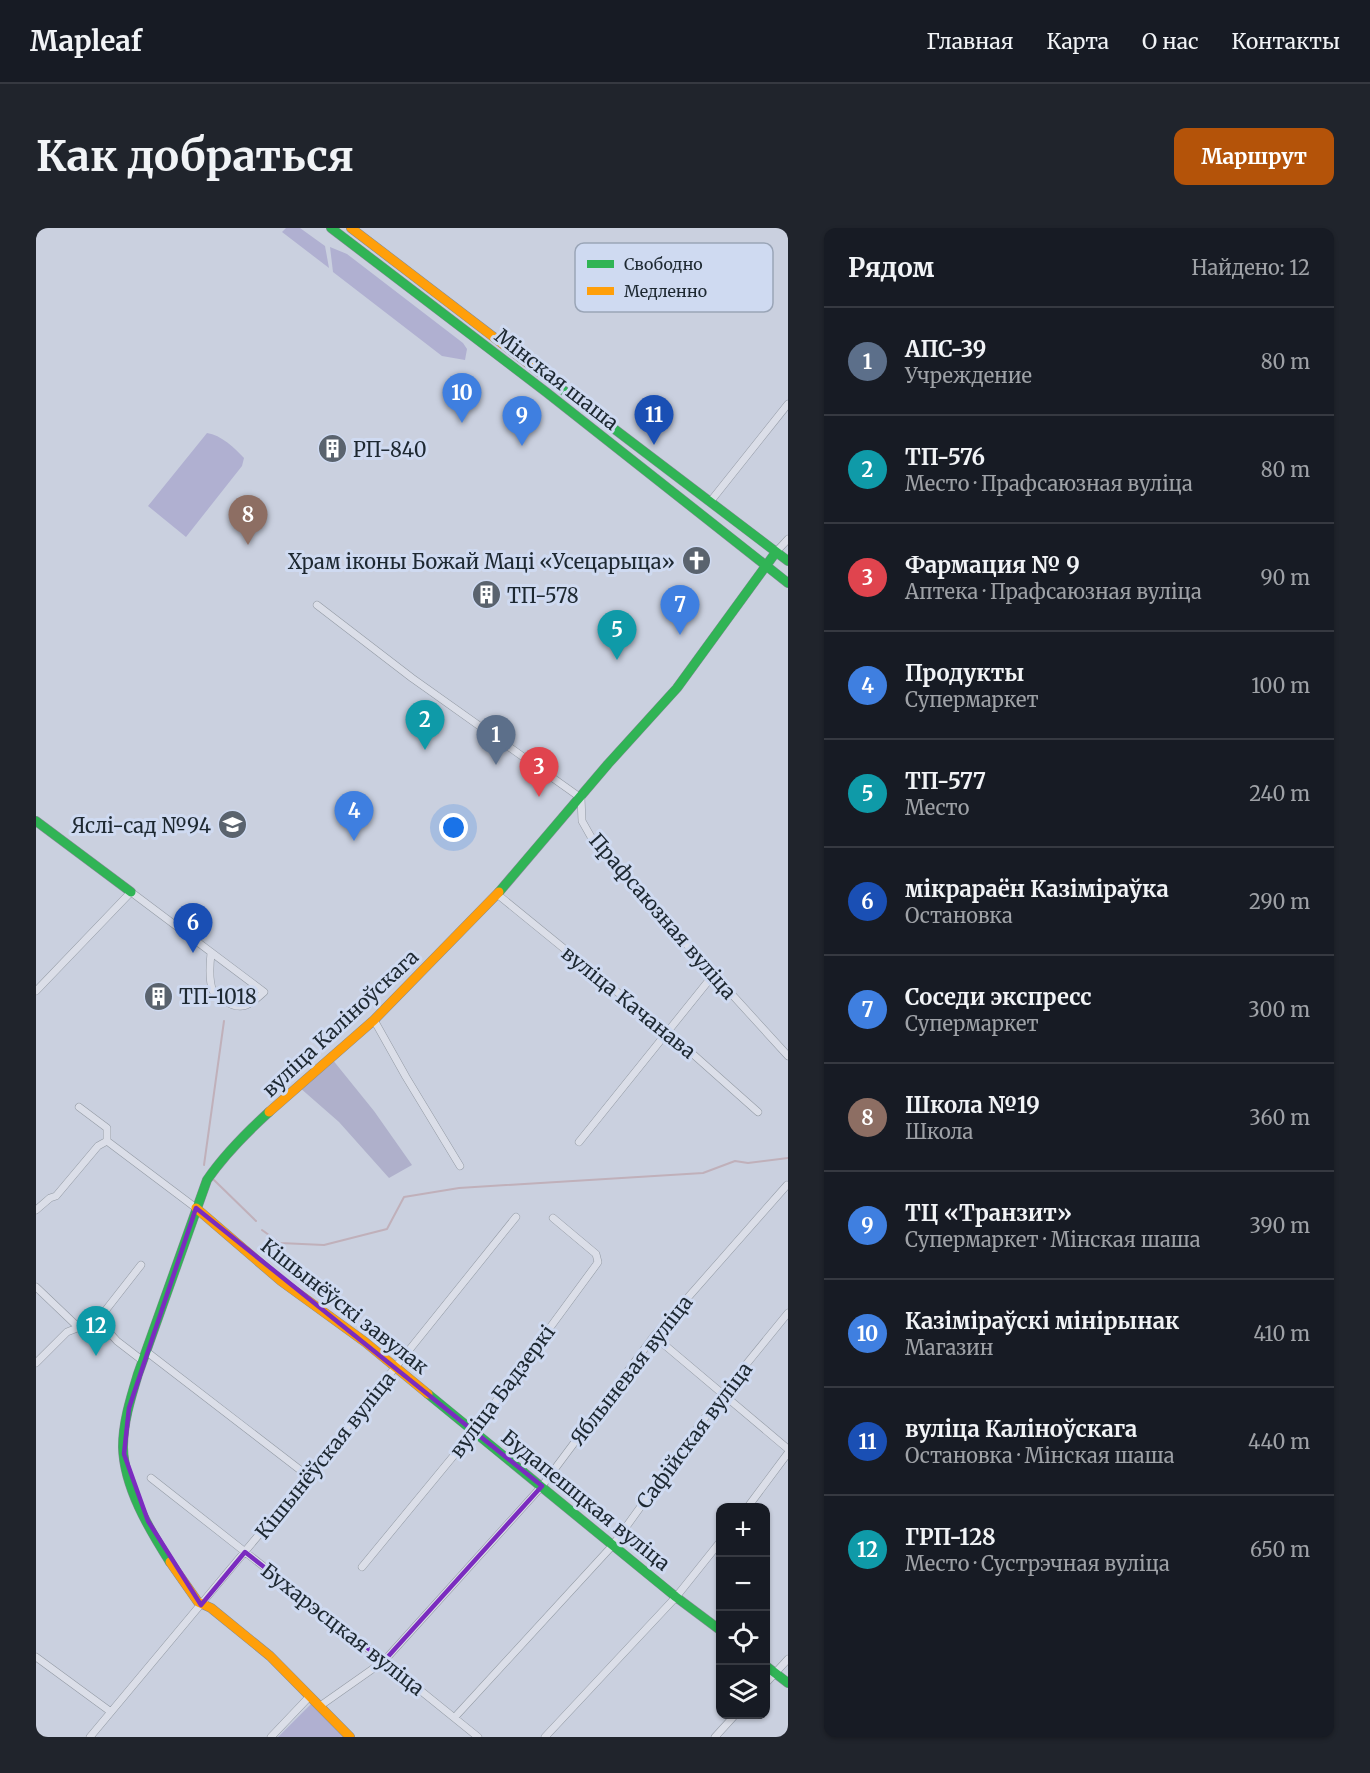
<!DOCTYPE html>
<html lang="ru">
<head>
<meta charset="utf-8">
<style>
	body { margin:0; font-family:Merriweather,serif; background:#20242c; color:#f1f3f6 }
	.controls { position:absolute; right:18px; bottom:18px; display:grid; overflow:hidden; border-radius:12px; box-shadow:0 2px 4px #0004 }
	.controls button { width:54px; height:54px; display:grid; place-items:center; padding:0; border:0; border-bottom:2px solid #363941; background:#171b24; color:#f1f3f6; font:30px sans-serif }
	.you { position:absolute; left:418px; top:600px; width:21px; height:21px; margin:-15px; border:4px solid #fff; border-radius:50%; background:#1a73e8; box-shadow:0 0 0 9px #1a73e833 }
	.badge { display:grid; place-items:center; width:39px; height:39px; border-radius:50%; background:#b45309; color:#fff; font-size:20px; font-weight:700 }
	.pin { position:absolute; translate:-50% -50px; filter:drop-shadow(0 2px 3px #0008) }
	.pin::after { content:''; position:absolute; top:32px; width:21px; height:18px; background:inherit; clip-path:polygon(0 0,100% 0,50% 100%) }
	.list { margin:0; padding:0; list-style:none }
	h2 { display:flex; justify-content:space-between; align-items:center; height:78px; margin:0; padding:0 24px; font-size:26px }
	h2 small { font-size:20px; font-weight:400; color:#9ea1a6 }
	.list li { display:grid; grid-template-columns:39px 1fr auto; gap:18px; align-items:center; box-sizing:border-box; height:108px; padding:0 24px; border-top:2px solid #363941 }
	.list b { display:block; font-size:22px; white-space:nowrap }
	.list p { margin:0; font-size:20px; white-space:nowrap; color:#9ea1a6 }
	.list em { font-size:20px; font-style:normal; color:#9ea1a6 }
	.icon { flex:none; width:33px; height:33px; fill:none; stroke:currentColor; stroke-width:2; stroke-linecap:round; stroke-linejoin:round }
	.map { position:relative; flex:none; width:752px; height:1509px; overflow:hidden; border-radius:12px }
	header { display:flex; align-items:center; gap:36px; box-sizing:border-box; height:84px; padding:0 30px; background:#171b24; border-bottom:2px solid #363941 }
	header strong { font-size:28px }
	nav { display:flex; gap:33px; margin-inline-start:auto; font-size:21px }
	.intro { display:flex; align-items:center; justify-content:space-between; box-sizing:border-box; height:144px; padding:0 36px }
	h1 { margin:0; font-size:42px }
	.button { padding:15px 27px; border-radius:12px; background:#b45309; color:#fff; font-size:21px; font-weight:700 }
	main { display:flex; gap:36px; padding:0 36px }
	aside { flex:1; background:#171b24; border-radius:12px; box-shadow:0 2px 4px #0004 }
	.map>svg:first-child { display:block }
	.green { fill:#b0b0d1 }
	.cemetery { fill:#afb0cb }
	.lines { fill:none; stroke-linecap:round; stroke-linejoin:round }
	.stream { stroke:#c0b0ba; stroke-width:2 }
	.street-casing { stroke:#939aa4; stroke-width:8 }
	.fast-casing { stroke:#838a94; stroke-width:10 }
	.slow-casing { stroke:#838a94; stroke-width:10 }
	.street { stroke:#dbdee8; stroke-width:7 }
	.fast { stroke:#30b455; stroke-width:9 }
	.slow { stroke:#ff9f0a; stroke-width:9 }
	.marked { fill:none; stroke:#7b2cbf; stroke-width:4.5; stroke-linejoin:round }
	.labels { text-anchor:middle; dominant-baseline:central; stroke-width:6; stroke-linejoin:round; paint-order:stroke }
	.street-label { font-size:20px; fill:#1d2831; stroke:#cfdaf1 }
	.poi-label { font-size:20px; fill:#1d2831; stroke:#cfdaf1; text-anchor:start }
	.key { fill:#cfdaf1; stroke:#9aa5b7; stroke-width:1.5 }
	.key-label { font-size:16px; fill:#1d2831 }
</style>
</head>
<body>
<header>
<strong>Mapleaf</strong>
<nav><a>Главная</a><a>Карта</a><a>О нас</a><a>Контакты</a></nav>
</header>
<div class="intro"><h1>Как добраться</h1><a class="button">Маршрут</a></div>
<main>
<div class="map">
<svg width="752" height="1509" viewBox="0 0 752 1509">
	<rect width="100%" height="100%" fill="#cad0df"/>
	<path class="green" d="M250 0H264L289 18 293 40 246 4Z
		M294 19 311 26 427 115 431 121 429 132 406 128 297 44Z
		M171 205C185 207 199 220 208 230L206 238 150 309 112 278Z
		M275 1476 308 1509H242Z"/>
	<path class="cemetery" d="M296 831 338 883 376 937 353 950 303 894 263 859Z"/>
	<g class="lines">
		<path class="stream" d="M168 937 188 793
			M178 952 220 993
			M226 1002 244 1015 288 1017 351 1001 368 969 423 960 667 945 699 933 712 935 752 930"/>
		<defs>
			<path id="street" d="M674 274 752 176
				M740 324 752 311
				M281 377 376 450 545 570 546 593 559 616 752 828
				M461 666 650 820 722 884
				M0 763 95 664 228 764C213 778 205 784 187 772 184 770 179 767 177 763 172 752 174 735 175 725
				M338 792 370 849 424 938
				M43 879 71 900V913L160 980
				M543 914 678 746
				M0 982 14 970 20 968 62 918 71 913
				M0 1059 42 1099
				M62 1092 81 1113 107 1133
				M618 1108 752 1221
				M111 1124 272 1248
				M0 1135 31 1104 62 1092 105 1037
				M115 1250 348 1433 442 1509
				M711 1280 752 1225
				M326 1339 438 1203 560 1037 562 1034 560 1026 517 990
				M0 1429 75 1484
				M730 1455 752 1431
				M284 1478 348 1433 506 1258 618 1108 751 957
				M419 1489 577 1317 686 1166 752 1085
				M54 1509 272 1248 480 989
				M235 1509 274 1468
				M509 1509 640 1369 684 1314
				M679 1509 700 1486"/>
			<path id="fast" d="M295 0 510 164 752 355
				M506 146 752 333
				M0 593 95 664
				M463 664 572 536 641 460 740 324
				M392 1166 640 1369 684 1402
				M134 1334C113 1301 88 1259 87 1219 87 1194 95 1169 102 1146L171 952C188 927 210 905 233 884
				M730 1438 752 1455"/>
			<path id="slow" d="M315 0 506 146
				M233 884 338 792 463 664
				M160 980 245 1053 329 1114 392 1166
				M134 1334 162 1374 175 1380 234 1428 314 1509"/>
		</defs>
		<use href="#street" class="street-casing"/>
		<use href="#fast" class="fast-casing"/>
		<use href="#slow" class="slow-casing"/>
		<use href="#street" class="street"/>
		<use href="#fast" class="fast"/>
		<use href="#slow" class="slow"/>
	</g>
	<path class="marked" d="M160 980 506 1258 348 1433 209 1324 165 1377 112 1293 88 1226 93 1180Z"/>
	<defs>
		<symbol id="building-disc" viewBox="-11 -11 22 22"><circle r="9.5" fill="#5a636e" stroke="#cfdaf1"/><path d="M-4-6H4V6H1V3H-1V6H-4ZM-2.5-4.3h1.7v1.8h-1.7ZM.8-4.3h1.7v1.8H.8ZM-2.5-1h1.7V.8h-1.7ZM.8-1h1.7V.8H.8Z" fill="#fff"/></symbol>
		<symbol id="church-disc" viewBox="-11 -11 22 22"><circle r="9.5" fill="#5a636e" stroke="#cfdaf1"/><path d="M-1.2-6h2.4v3.5h3.3v2.4h-3.3V6h-2.4V-.1h-3.3v-2.4h3.3Z" fill="#fff"/></symbol>
		<symbol id="school-disc" viewBox="-11 -11 22 22"><circle r="9.5" fill="#5a636e" stroke="#cfdaf1"/><path d="M0-5L7-2L0 1L-7-2ZM-4 1L0 2.5L4 1V4Q0 6-4 4Z" fill="#fff"/></symbol>
	</defs>
	<g fill-rule="evenodd">
		<use href="#building-disc" x="280" y="204" width="33" height="33"/>
		<use href="#church-disc" x="644" y="316" width="33" height="33"/>
		<use href="#building-disc" x="434" y="350" width="33" height="33"/>
		<use href="#school-disc" x="180" y="580" width="33" height="33"/>
		<use href="#building-disc" x="106" y="752" width="33" height="33"/>
	</g>
	<g class="labels">
		<g class="street-label">
			<text transform="translate(521 151) rotate(38)">Мінская шаша</text>
			<text transform="translate(627 688) rotate(49)">Прафсаюзная вуліца</text>
			<text transform="translate(593 774) rotate(39)">вуліца Качанава</text>
			<text transform="translate(304 795) rotate(-43)">вуліца Каліноўскага</text>
			<text transform="translate(309 1078) rotate(38)">Кішынёўскі завулак</text>
			<text transform="translate(595 1142) rotate(-52)">Яблыневая вуліца</text>
			<text transform="translate(466 1163) rotate(-53)">вуліца Бадзеркі</text>
			<text transform="translate(658 1207) rotate(-53)">Сафійская вуліца</text>
			<text transform="translate(289 1227) rotate(-51)">Кішынёўская вуліца</text>
			<text transform="translate(550 1272) rotate(39)">Будапешцкая вуліца</text>
			<text transform="translate(307 1401) rotate(38)">Бухарэсцкая вуліца</text>
		</g>
		<g class="poi-label">
			<text x="317" y="221">РП-840</text>
			<text x="639" y="333" text-anchor="end">Храм іконы Божай Маці «Усецарыца»</text>
			<text x="471" y="367">ТП-578</text>
			<text x="175" y="597" text-anchor="end">Яслі-сад №94</text>
			<text x="143" y="768">ТП-1018</text>
		</g>
	</g>
	<rect x="539" y="15" width="198" height="69" rx="9" class="key"/>
	<rect x="551" y="32" width="27" height="8" fill="#30b455"/>
	<rect x="551" y="59" width="27" height="8" fill="#ff9f0a"/>
	<g class="key-label">
		<text x="588" y="42">Свободно</text>
		<text x="588" y="69">Медленно</text>
	</g>
</svg>
<div class="controls">
<button>+</button>
<button>−</button>
<button><svg class="icon" aria-label="locate" viewBox="0 0 24 24"><circle cx="12" cy="12" r="6"/><path d="M12 2v4M12 18v4M2 12h4M18 12h4"/></svg></button>
<button><svg class="icon" aria-label="layers" viewBox="0 0 24 24"><path d="M12 4l9 5-9 5-9-5zM3 14l9 5 9-5"/></svg></button>
</div>
<div class="you"></div>
<div class="pin badge" style="left:460px;top:537px;background:#5c6f8a">1</div>
<div class="pin badge" style="left:389px;top:522px;background:#0f9aa8">2</div>
<div class="pin badge" style="left:503px;top:569px;background:#e0444e">3</div>
<div class="pin badge" style="left:318px;top:613px;background:#3f7fe0">4</div>
<div class="pin badge" style="left:581px;top:432px;background:#0f9aa8">5</div>
<div class="pin badge" style="left:157px;top:725px;background:#1a4fb4">6</div>
<div class="pin badge" style="left:644px;top:407px;background:#3f7fe0">7</div>
<div class="pin badge" style="left:212px;top:317px;background:#8d6e63">8</div>
<div class="pin badge" style="left:486px;top:218px;background:#3f7fe0">9</div>
<div class="pin badge" style="left:426px;top:195px;background:#3f7fe0">10</div>
<div class="pin badge" style="left:618px;top:217px;background:#1a4fb4">11</div>
<div class="pin badge" style="left:60px;top:1128px;background:#0f9aa8">12</div>
</div>
<aside>
<h2>Рядом<small>Найдено: 12</small></h2>
<ul class="list">
<li><span class="badge" style="background:#5c6f8a">1</span><div><b>АПС-39</b><p>Учреждение</p></div><em>80 m</em></li>
<li><span class="badge" style="background:#0f9aa8">2</span><div><b>ТП-576</b><p>Место · Прафсаюзная вуліца</p></div><em>80 m</em></li>
<li><span class="badge" style="background:#e0444e">3</span><div><b>Фармация № 9</b><p>Аптека · Прафсаюзная вуліца</p></div><em>90 m</em></li>
<li><span class="badge" style="background:#3f7fe0">4</span><div><b>Продукты</b><p>Супермаркет</p></div><em>100 m</em></li>
<li><span class="badge" style="background:#0f9aa8">5</span><div><b>ТП-577</b><p>Место</p></div><em>240 m</em></li>
<li><span class="badge" style="background:#1a4fb4">6</span><div><b>мікрараён Казіміраўка</b><p>Остановка</p></div><em>290 m</em></li>
<li><span class="badge" style="background:#3f7fe0">7</span><div><b>Соседи экспресс</b><p>Супермаркет</p></div><em>300 m</em></li>
<li><span class="badge" style="background:#8d6e63">8</span><div><b>Школа №19</b><p>Школа</p></div><em>360 m</em></li>
<li><span class="badge" style="background:#3f7fe0">9</span><div><b>ТЦ «Транзит»</b><p>Супермаркет · Мінская шаша</p></div><em>390 m</em></li>
<li><span class="badge" style="background:#3f7fe0">10</span><div><b>Казіміраўскі мінірынак</b><p>Магазин</p></div><em>410 m</em></li>
<li><span class="badge" style="background:#1a4fb4">11</span><div><b>вуліца Каліноўскага</b><p>Остановка · Мінская шаша</p></div><em>440 m</em></li>
<li><span class="badge" style="background:#0f9aa8">12</span><div><b>ГРП-128</b><p>Место · Сустрэчная вуліца</p></div><em>650 m</em></li>
</ul>
</aside>
</main>
</body>
</html>
